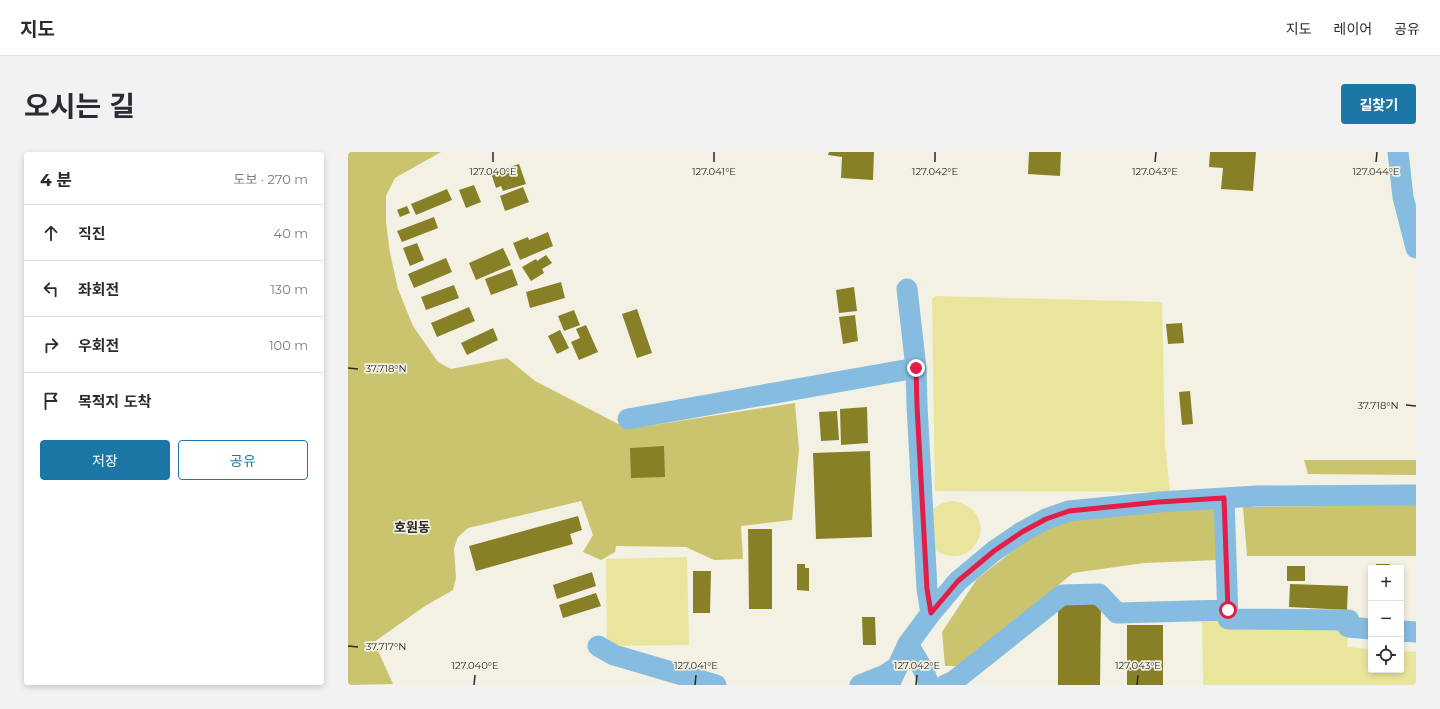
<!DOCTYPE html>
<html lang="ko">
<head>
<meta charset="utf-8">
<style>
	body { margin:0; font-family:Montserrat,"Noto Sans KR",sans-serif; background:#f2f2f3; color:#2b2b33 }
	.controls { position:absolute; right:12px; bottom:12px; display:grid; overflow:hidden; border-radius:4px; box-shadow:0 2px 6px #0003 }
	.controls button { width:36px; height:36px; display:grid; place-items:center; padding:0; border:0; border-bottom:1px solid #e1e1e2; background:#fff; color:#2b2b33; font:20px sans-serif }
	.stop { position:absolute; width:12px; height:12px; margin:-9px; border:3px solid #e11d48; border-radius:50%; background:#fff }
	.stop.end { background:#e11d48; border-color:#fff; box-shadow:0 1px 4px #0008 }
	.list { margin:0; padding:0; list-style:none }
	h2 { display:flex; justify-content:space-between; align-items:center; height:52px; margin:0; padding:0 16px; font-size:17px }
	h2 small { font-size:13px; font-weight:400; color:#7c7c81 }
	.list li { display:grid; grid-template-columns:26px 1fr auto; gap:12px; align-items:center; box-sizing:border-box; height:56px; padding:0 16px; border-top:1px solid #e1e1e2 }
	.list b { display:block; font-size:15px; white-space:nowrap }
	.list em { font-size:13px; font-style:normal; color:#7c7c81 }
	.actions { display:flex; gap:8px; padding:12px 16px }
	.actions a { flex:1; padding:9px 0; border:1px solid #1d77a6; border-radius:4px; text-align:center; font-size:14px; color:#1d77a6 }
	.actions .main { background:#1d77a6; color:#fff }
	.icon { flex:none; width:22px; height:22px; fill:none; stroke:currentColor; stroke-width:2; stroke-linecap:round; stroke-linejoin:round }
	.map { position:relative; flex:none; width:1068px; height:533px; overflow:hidden; border-radius:4px }
	header { display:flex; align-items:center; gap:24px; box-sizing:border-box; height:56px; padding:0 20px; background:#fff; border-bottom:1px solid #e1e1e2 }
	header strong { font-size:19px }
	nav { display:flex; gap:22px; margin-inline-start:auto; font-size:14px }
	.intro { display:flex; align-items:center; justify-content:space-between; box-sizing:border-box; height:96px; padding:0 24px }
	h1 { margin:0; font-size:28px }
	.button { padding:10px 18px; border-radius:4px; background:#1d77a6; color:#fff; font-size:14px; font-weight:700 }
	main { display:flex; gap:24px; padding:0 24px }
	aside { flex:1; background:#fff; border-radius:4px; box-shadow:0 2px 6px #0003 }
	.map>svg:first-child { display:block }
	.green { fill:#eae59d }
	.forest { fill:#cac46e }
	.building { fill:#878026 }
	.lines { fill:none; stroke-linecap:round; stroke-linejoin:round }
	.minor { stroke:#86bcdf; stroke-width:21 }
	.route { stroke:#e11d48; stroke-width:5 }
	.ticks { fill:none; stroke:#2b2a25; stroke-width:1.5 }
	.labels { text-anchor:middle; dominant-baseline:central; stroke-width:3.5; stroke-linejoin:round; paint-order:stroke }
	.quarter-label { font-size:13px; font-weight:bold; fill:#2b2a25; stroke:#f2f1e3 }
	.ticks-label { font-size:10px; text-anchor:middle; fill:#2b2a25; stroke:#f2f1e3; stroke-width:3.5; stroke-linejoin:round; paint-order:stroke }
</style>
</head>
<body>
<header>
<strong>지도</strong>
<nav><a>지도</a><a>레이어</a><a>공유</a></nav>
</header>
<div class="intro"><h1>오시는 길</h1><a class="button">길찾기</a></div>
<main>
<aside>
<h2>4 분<small>도보 · 270 m</small></h2>
<ul class="list">
<li><svg class="icon" aria-label="ahead" viewBox="0 0 24 24"><path d="M12 20V5M6 11l6-6 6 6"/></svg><div><b>직진</b></div><em>40 m</em></li>
<li><svg class="icon" aria-label="left" viewBox="0 0 24 24"><path d="M17 20v-9H6M10 6l-5 5 5 5"/></svg><div><b>좌회전</b></div><em>130 m</em></li>
<li><svg class="icon" aria-label="right" viewBox="0 0 24 24"><path d="M7 20v-9h11M14 6l5 5-5 5"/></svg><div><b>우회전</b></div><em>100 m</em></li>
<li><svg class="icon" aria-label="arrive" viewBox="0 0 24 24"><path d="M6 21V4h12l-3 4 3 4H6"/></svg><div><b>목적지 도착</b></div></li>
</ul>
<div class="actions"><a class="main">저장</a><a>공유</a></div>
</aside>
<div class="map">
<svg width="1068" height="533" viewBox="0 0 1068 533">
	<rect width="100%" height="100%" fill="#f2f1e3"/>
	<path class="green" d="M588 144 814 150 817 293 822 340 587 339 584 147Z
		M606 349C657 360 626 427 584 396L582 360C589 353 595 350 606 349Z
		M339 405 341 493 259 494 258 407Z
		M854 467 1001 468 999 495 1023 497V518H1053V499L1068 500V533H855Z"/>
	<path class="forest" d="M0 0H93L47 26 38 44V70L42 101 50 137 65 174 90 210 103 217 159 206 187 229 280 277 447 251 451 298 444 368 393 374 395 407 366 408 338 395 268 394 267 400 253 408 235 400 245 383 233 349 120 376 110 385 106 396 108 426 105 438 77 454 26 490 45 532 0 533Z
		M956 308H1068V323L960 322Z
		M1068 353V404H899L895 355Z
		M867 355 870 408 796 411 725 421 613 514H597L594 480 629 427 695 375 768 360Z"/>
	<path class="building" d="M481 0H526L525 28 493 26 494 5 480 3Z
		M681 0H713L712 24 680 22Z
		M862 0H908L905 39 873 37 875 16 861 15Z
		M171 12 178 32 155 39 153 34 148 36 143 21Z
		M126 33 133 50 118 56 111 38Z
		M175 35 181 50 157 59 152 44Z
		M99 37 104 48 68 63 63 52Z
		M59 54 62 61 52 65 49 58Z
		M86 65 90 76 54 90 49 79Z
		M200 80 205 94 172 108 165 91 180 85 181 88Z
		M69 91 76 108 62 114 55 96Z
		M155 96 163 113 128 128 121 111Z
		M198 103 204 111 194 117 196 121 183 129 174 115 188 107 189 109Z
		M98 106 104 120 66 136 60 122Z
		M164 117 170 133 143 143 137 127Z
		M213 130 217 146 182 156 178 140Z
		M106 133 111 146 78 158 73 145Z
		M506 135 509 159 491 161 488 138Z
		M121 155 127 169 89 185 83 171Z
		M289 157 304 201 289 206 274 162Z
		M226 158 232 173 216 179 210 164Z
		M507 163 510 189 495 192 491 165Z
		M834 171 836 191 820 192 818 172Z
		M238 173 250 200 231 208 223 190 232 186 228 177Z
		M145 176 150 188 119 203 113 191Z
		M212 178 221 196 209 202 200 184Z
		M842 239 845 272 834 273 831 240Z
		M519 255 520 291 493 293 492 257Z
		M489 259 491 288 473 289 471 260Z
		M316 294 317 325 283 326 282 296Z
		M522 299 524 385 468 387 465 301Z
		M230 364 234 378 222 382 225 392 128 419 121 394Z
		M400 377H424V457H401Z
		M449 412H457V416H461V439L449 438Z
		M1028 412H1042V416H1028Z
		M939 414H957V429H939Z
		M345 419H363L362 461H345Z
		M244 420 248 434 209 447 205 433Z
		M942 432 1000 434 999 458 941 455Z
		M248 441 253 454 215 466 211 453Z
		M710 451H753L752 533H710Z
		M514 465H527L528 493H515Z
		M779 473H815V533H779Z"/>
	<g class="lines">
		<path class="minor" d="M1050 0 1055 45 1068 96
			M559 137 568 216 569 254 579 437 583 461
			M280 267 568 216
			M876 346 880 467 1001 468
			M1000 475 1023 477
			M1053 479 1068 480
			M560 492 576 519 581 533
			M250 494 266 503 368 533
			M512 533 537 523 549 515
			M541 533 560 492 583 461 610 429 646 399 674 380 698 367 721 359 811 350 909 344 1068 343
			M597 533 606 529 714 443 751 442 769 461 880 458"/>
	</g>
	<g class="lines">
		<path class="route" d="M568 216 569 254 579 437 583 461 610 429 646 399 674 380 698 367 721 359 811 350 876 346 880 458"/>
	</g>
	<path class="ticks" d="M145 10V0M366 10V0M587 10V0M807 10 808 0M1028 10 1029 0M0 216 10 217M1058 253 1068 254M0 494 10 495M126 533 127 523M347 533 348 523M568 533 569 523M789 533 790 523"/>
	<g class="labels">
		<g class="quarter-label">
			<text x="64" y="375">호원동</text>
		</g>
	</g>
	<g class="ticks-label">
		<text x="145" y="23">127.040°E</text>
		<text x="366" y="23">127.041°E</text>
		<text x="587" y="23">127.042°E</text>
		<text x="807" y="23">127.043°E</text>
		<text x="1028" y="23">127.044°E</text>
		<text x="38" y="220">37.718°N</text>
		<text x="1030" y="257">37.718°N</text>
		<text x="38" y="498">37.717°N</text>
		<text x="127" y="517">127.040°E</text>
		<text x="348" y="517">127.041°E</text>
		<text x="569" y="517">127.042°E</text>
		<text x="790" y="517">127.043°E</text>
	</g>
</svg>
<div class="controls">
<button>+</button>
<button>−</button>
<button><svg class="icon" aria-label="locate" viewBox="0 0 24 24"><circle cx="12" cy="12" r="6"/><path d="M12 2v4M12 18v4M2 12h4M18 12h4"/></svg></button>
</div>
<div class="stop" style="left:880px;top:458px"></div>
<div class="stop end" style="left:568px;top:216px"></div>
</div>
</main>
</body>
</html>
